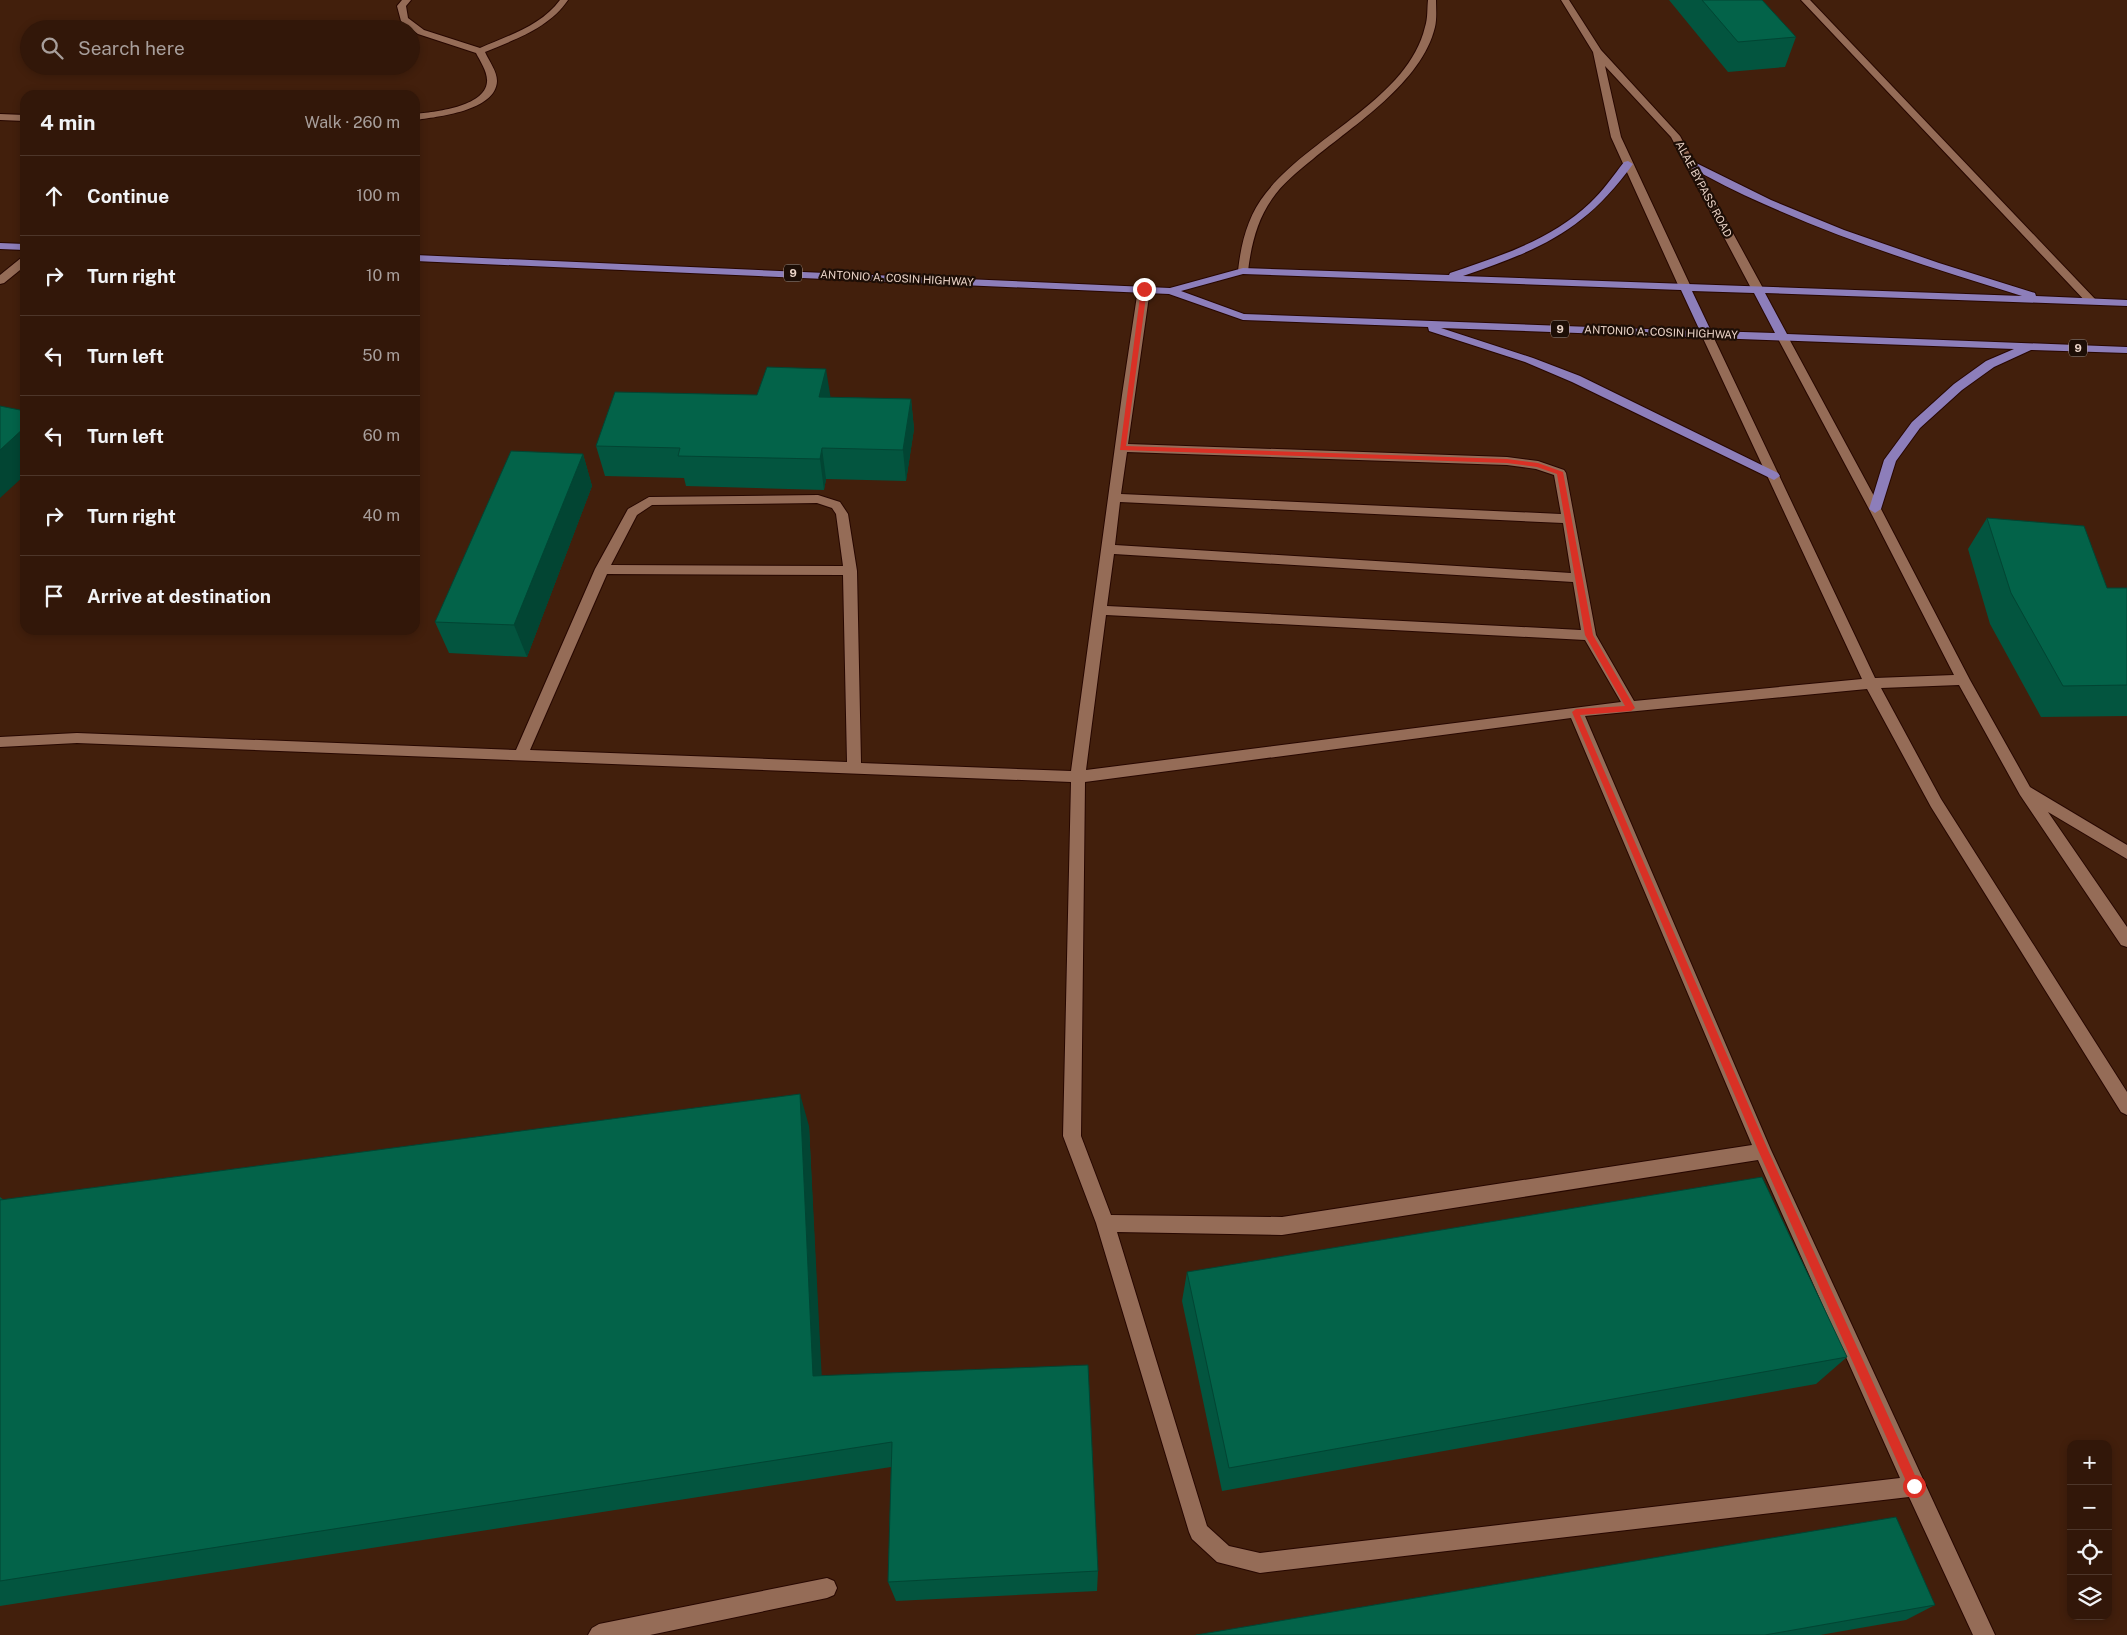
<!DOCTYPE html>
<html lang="en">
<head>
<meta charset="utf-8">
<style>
	body { margin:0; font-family:"Public Sans",sans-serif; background:#3d2417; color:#f1f3f6 }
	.controls { position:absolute; right:15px; bottom:15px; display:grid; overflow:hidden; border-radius:10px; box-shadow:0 2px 8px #0003 }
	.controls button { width:45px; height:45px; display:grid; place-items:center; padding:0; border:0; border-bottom:1px solid #4d362a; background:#321709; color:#f1f3f6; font:25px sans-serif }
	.stop { position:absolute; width:15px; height:15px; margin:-11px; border:4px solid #d93025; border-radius:50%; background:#fff }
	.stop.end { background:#d93025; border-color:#fff; box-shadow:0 1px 5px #0008 }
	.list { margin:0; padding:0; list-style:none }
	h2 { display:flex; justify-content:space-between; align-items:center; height:65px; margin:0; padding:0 20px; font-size:21px }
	h2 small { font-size:16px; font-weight:400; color:#a89f9c }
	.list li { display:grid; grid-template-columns:32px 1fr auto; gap:15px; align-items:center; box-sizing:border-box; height:80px; padding:0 20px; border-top:1px solid #4d362a }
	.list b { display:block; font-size:19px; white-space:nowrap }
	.list em { font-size:16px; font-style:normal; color:#a89f9c }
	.icon { flex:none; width:28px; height:28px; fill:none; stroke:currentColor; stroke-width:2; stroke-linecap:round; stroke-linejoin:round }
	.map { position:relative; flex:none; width:2127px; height:1635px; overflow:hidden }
	.search { position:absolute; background:#321709; box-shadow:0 2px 8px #0003; left:20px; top:20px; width:400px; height:55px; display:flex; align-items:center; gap:12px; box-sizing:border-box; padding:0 18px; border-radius:28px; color:#a89f9c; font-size:19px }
	.panel { position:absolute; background:#321709; box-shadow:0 2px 8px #0003; left:20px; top:90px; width:400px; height:545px; border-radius:15px }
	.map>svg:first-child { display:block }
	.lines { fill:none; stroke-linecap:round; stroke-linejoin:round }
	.service-casing { stroke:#270700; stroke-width:2 }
	.minor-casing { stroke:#270700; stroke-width:2 }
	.secondary-casing { stroke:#270700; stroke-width:2 }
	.trunk-casing { stroke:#270700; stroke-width:2 }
	.service { fill:#956c57; fill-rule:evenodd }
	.minor { fill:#956c57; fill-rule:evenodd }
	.secondary { fill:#956c57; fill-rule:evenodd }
	.trunk { fill:#8d7eba; fill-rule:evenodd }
	.wall { fill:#03553f }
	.shaded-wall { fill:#024533 }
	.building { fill:#036349; stroke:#024533 }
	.route { fill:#d93025 }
	.labels { text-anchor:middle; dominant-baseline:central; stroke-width:4.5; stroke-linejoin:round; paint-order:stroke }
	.far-street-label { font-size:11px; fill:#ebd4c8; stroke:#1d0e06 }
	.shield { fill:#1d0e06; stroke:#ad998e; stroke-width:1 }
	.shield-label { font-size:11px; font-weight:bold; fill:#ebd4c8 }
</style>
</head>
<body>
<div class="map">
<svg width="2127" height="1635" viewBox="0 0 2127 1635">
	<rect width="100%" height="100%" fill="#421f0c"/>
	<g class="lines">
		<defs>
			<path id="service" d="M402 0H411L406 6 408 18 424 30 480 48C507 36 541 26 560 0H568C549 28 516 39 485 52 489 61 497 71 497 81 496 111 437 117 415 120V114C434 112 485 107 487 82 488 72 480 61 476 53L418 34 401 21 397 6Z
				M1428 0H1436C1436 9 1437 18 1435 27 1422 82 1354 125 1313 159 1298 171 1282 184 1272 199 1257 220 1251 246 1248 271L1243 274 1239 273 1238 271C1241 243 1248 215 1266 193 1309 137 1408 99 1425 27 1428 18 1427 9 1428 0Z
				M1801 0H1810L2096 300 2098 302 2096 304H2088Z
				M0 114 25 115V121L0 120Z
				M1144 286 1150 289 1128 444 1507 457 1538 461 1564 470 1566 473 1596 635 1634 701 1862 679 1701 334 1703 332H1711L1875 678 1954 675 1869 509 1777 337 1783 334 1787 335 1881 509 1970 680 2030 787 2127 845V859L2048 812 2127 927V947L2121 945 2020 795 1959 685 1881 688 1941 799 2127 1092V1115L2121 1112 1931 807 1867 689 1585 716 1771 1150 1995 1635H1973L1909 1497 1260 1573 1217 1562 1192 1539 1189 1532 1096 1223 1063 1136 1071 782 77 743 0 747V737L77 733 516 750 595 569 628 509 649 497 818 495 840 502 848 514 857 571 861 763 1071 771 1122 395 1138 289ZM1127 452 1507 465 1536 469 1554 475 1561 514 1121 494ZM1120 502 1563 523 1571 573 1115 545ZM817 503 832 508 836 514 843 566 611 565 637 515 652 505ZM1114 554 1573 582 1581 630 1107 606ZM607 574 843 575 847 762 530 750ZM1106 615 1585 640 1621 702 1086 770ZM1571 718 1752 1145 1282 1217 1111 1215 1081 1136 1085 782ZM1758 1160 1900 1478 1260 1553 1229 1546 1207 1526 1117 1232 1282 1235Z
				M827 1578 834 1581 837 1588 834 1595 827 1598 650 1635H588L592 1628 599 1624Z"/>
			<path id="minor" d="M25 257V266L4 283 0 284V275L21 258Z"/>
			<path id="secondary" d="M1561 0H1569L1601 50 1680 136 1764 290 1762 292 1758 293 1752 290 1671 137 1605 66 1621 137 1691 287 1685 290 1679 287 1611 137 1593 52Z"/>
			<path id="trunk" d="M1690 160 1771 200 1844 230 1939 263 2035 293 2036 296 2127 300V306L1765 293 1787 334 2127 347V353L2031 350 1994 367 1962 390 1920 428 1896 461 1881 509 1875 513 1869 509 1884 460 1912 422 1954 384 1986 361 2014 349 1441 328 1533 358 1580 376 1778 473 1780 476 1774 480 1572 382 1525 362 1429 331 1428 327 1243 320 1169 294 415 261V255L1170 288 1243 268 1449 275 1450 273C1500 256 1551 240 1590 203 1603 191 1613 176 1624 162L1628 161 1633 164C1585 231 1539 250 1463 276L2022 296C1935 269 1848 242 1764 204 1738 193 1712 179 1686 165V161ZM1243 274 1681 290 1700 331 1244 314 1181 291ZM1692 291 1754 293 1775 333 1711 331Z
				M0 243 25 244V250L0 249Z"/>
		</defs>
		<use href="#service" class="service-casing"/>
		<use href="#minor" class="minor-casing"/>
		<use href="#secondary" class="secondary-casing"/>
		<use href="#trunk" class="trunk-casing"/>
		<use href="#service" class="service"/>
		<use href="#minor" class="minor"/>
		<use href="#secondary" class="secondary"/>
		<use href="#trunk" class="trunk"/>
	</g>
	<path class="wall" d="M1669 0H1762L1796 37 1785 67 1728 72Z
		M830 397 911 399 914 429 906 481 826 479 824 490 686 486 684 478 605 476 596 446Z
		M583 454 592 486 527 657 449 653 435 622Z
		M1987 518 2107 588H2127V716L2041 717 1990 624 1968 549Z
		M809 1126 821 1376 1098 1571 1097 1591 896 1601 888 1582 891 1467 0 1606V1197L4 1200Z
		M1187 1272 1847 1357 1816 1384 1222 1491 1182 1301Z
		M1935 1605 1906 1620 1820 1635H1196Z"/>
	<path class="shaded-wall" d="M826 369 831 400 819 397Z
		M911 399 914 429 906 481 903 450Z
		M25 427V475L0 498V450Z
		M822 448 826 479 824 490 820 459Z
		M583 454 592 486 527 657 514 625Z
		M800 1094 809 1126 823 1401 813 1376Z"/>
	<path class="building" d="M1702 0H1762L1796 37 1738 42Z
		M767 367 826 369 819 397 911 399 903 450 822 448 820 459 678 456 680 448 596 446 615 392 757 395Z
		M0 406 25 411V427L0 450Z
		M511 451 583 454 514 625 435 622Z
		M1987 518 2084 526 2107 588H2127V685L2063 686 2011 593Z
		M800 1094 813 1376 1088 1365 1098 1571 888 1582 892 1442 0 1581V1200Z
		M1762 1177 1847 1357 1229 1468 1187 1272Z
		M1896 1517 1935 1605 1765 1635H1196Z"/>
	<path class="route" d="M1144 287 1147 289 1126 446 1507 459 1538 463 1563 472 1593 635 1635 708 1631 711 1580 715 1768 1150 1918 1482 1920 1486 1918 1490 1914 1492 1910 1490 1758 1150 1572 712 1576 709 1625 706 1585 635 1557 474 1537 467 1507 463 1120 450 1141 289Z"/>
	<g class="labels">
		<g class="far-street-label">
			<text transform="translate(1704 189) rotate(62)">ALAE BYPASS ROAD</text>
			<text transform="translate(897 278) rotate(3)">ANTONIO A. COSIN HIGHWAY</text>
			<text transform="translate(1661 332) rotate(2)">ANTONIO A. COSIN HIGHWAY</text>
		</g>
		<g class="shield">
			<rect x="784" y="264.5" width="18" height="17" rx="4"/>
			<rect x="1551" y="320.5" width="18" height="17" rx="4"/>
			<rect x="2069" y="339.5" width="18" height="17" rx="4"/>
		</g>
		<g class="shield-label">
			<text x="793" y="273">9</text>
			<text x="1560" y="329">9</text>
			<text x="2078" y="348">9</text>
		</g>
	</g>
</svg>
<div class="controls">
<button>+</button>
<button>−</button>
<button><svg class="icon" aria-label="locate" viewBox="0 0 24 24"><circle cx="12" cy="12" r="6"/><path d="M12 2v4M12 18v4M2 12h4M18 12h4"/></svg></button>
<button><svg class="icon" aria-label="layers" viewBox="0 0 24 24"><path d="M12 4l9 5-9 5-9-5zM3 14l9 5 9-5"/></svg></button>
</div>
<div class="stop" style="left:1914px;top:1486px"></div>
<div class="stop end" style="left:1144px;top:289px"></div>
<div class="search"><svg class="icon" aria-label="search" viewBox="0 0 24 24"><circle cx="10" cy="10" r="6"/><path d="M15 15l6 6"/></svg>Search here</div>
<section class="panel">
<h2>4 min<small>Walk · 260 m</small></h2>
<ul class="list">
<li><svg class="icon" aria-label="ahead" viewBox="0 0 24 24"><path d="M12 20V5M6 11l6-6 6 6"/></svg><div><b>Continue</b></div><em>100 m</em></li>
<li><svg class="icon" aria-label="right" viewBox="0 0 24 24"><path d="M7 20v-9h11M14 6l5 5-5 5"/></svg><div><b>Turn right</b></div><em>10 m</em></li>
<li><svg class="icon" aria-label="left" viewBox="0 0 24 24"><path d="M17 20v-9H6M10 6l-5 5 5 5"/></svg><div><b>Turn left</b></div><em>50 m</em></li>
<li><svg class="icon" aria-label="left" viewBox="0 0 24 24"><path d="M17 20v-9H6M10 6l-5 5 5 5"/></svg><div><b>Turn left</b></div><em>60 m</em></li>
<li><svg class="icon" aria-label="right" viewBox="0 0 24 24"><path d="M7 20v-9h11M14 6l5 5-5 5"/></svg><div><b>Turn right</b></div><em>40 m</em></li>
<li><svg class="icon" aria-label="arrive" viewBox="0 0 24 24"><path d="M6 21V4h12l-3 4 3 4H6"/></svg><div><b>Arrive at destination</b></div></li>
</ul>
</section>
</div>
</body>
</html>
